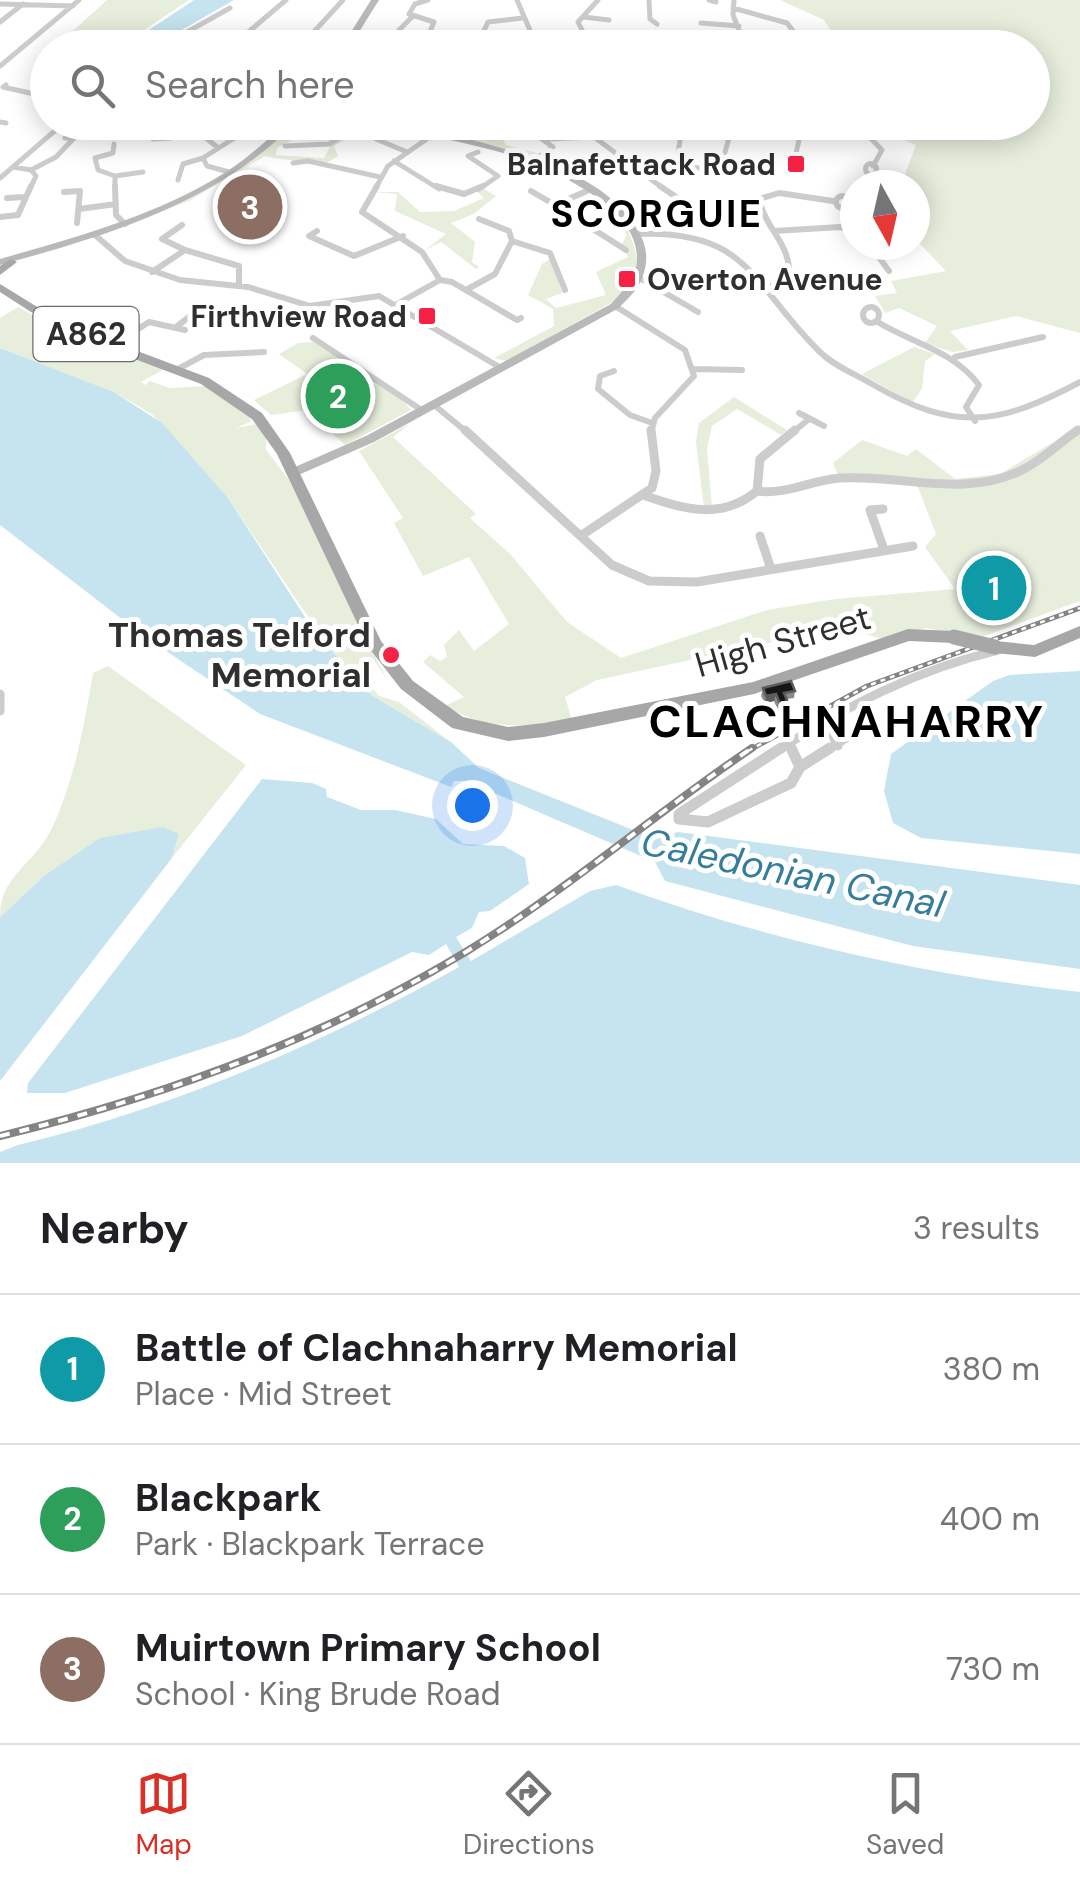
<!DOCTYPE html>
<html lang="en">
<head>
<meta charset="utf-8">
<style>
	body { margin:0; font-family:"DM Sans",sans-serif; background:#f6f6f6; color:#202124 }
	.compass { position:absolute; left:840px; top:170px; width:90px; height:90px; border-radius:50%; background:#fff; box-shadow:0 5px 25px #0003; rotate:172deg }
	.you { position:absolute; left:472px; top:805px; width:35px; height:35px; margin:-25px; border:8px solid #fff; border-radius:50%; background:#1a73e8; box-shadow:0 0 0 15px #1a73e833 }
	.badge { display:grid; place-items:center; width:65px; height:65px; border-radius:50%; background:#d93025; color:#fff; font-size:32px; font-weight:700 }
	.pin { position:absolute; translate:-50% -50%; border:5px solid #fff; box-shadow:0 2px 10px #0006 }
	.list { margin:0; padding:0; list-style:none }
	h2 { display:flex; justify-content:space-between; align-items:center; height:130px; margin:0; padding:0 40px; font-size:42px }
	h2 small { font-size:32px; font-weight:400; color:#757577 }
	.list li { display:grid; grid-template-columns:65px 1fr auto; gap:30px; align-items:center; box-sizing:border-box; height:150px; padding:0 40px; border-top:2px solid #e0e0e0 }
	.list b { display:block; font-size:38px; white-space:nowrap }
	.list p { margin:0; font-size:32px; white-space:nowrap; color:#757577 }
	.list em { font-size:32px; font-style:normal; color:#757577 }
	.icon { flex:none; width:55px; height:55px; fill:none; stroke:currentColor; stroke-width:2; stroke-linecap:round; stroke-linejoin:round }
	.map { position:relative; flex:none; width:1080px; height:1163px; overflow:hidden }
	.search { position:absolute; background:#fff; box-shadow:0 5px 25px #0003; left:30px; right:30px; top:30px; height:110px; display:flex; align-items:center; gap:25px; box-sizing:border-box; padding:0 35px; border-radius:55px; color:#757577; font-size:38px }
	.sheet { height:580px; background:#fff }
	nav { display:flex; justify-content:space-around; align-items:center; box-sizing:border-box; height:140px; border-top:2px solid #e0e0e0; background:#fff; font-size:28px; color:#757577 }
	nav a { display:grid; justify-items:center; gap:5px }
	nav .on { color:#d93025 }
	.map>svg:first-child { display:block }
	.green { fill:#e7eedc }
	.water { fill:#c6e4f0 }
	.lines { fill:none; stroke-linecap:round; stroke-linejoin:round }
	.street-far3 { stroke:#ccc; stroke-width:5 }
	.street-far2 { stroke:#ccc; stroke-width:6 }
	.street-far1 { stroke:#ccc; stroke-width:9 }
	.street { stroke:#ccc; stroke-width:11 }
	.secondary { fill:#b9b9b9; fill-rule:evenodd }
	.primary { fill:#a7a7a7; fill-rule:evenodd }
	.rail-far1-casing { stroke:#848484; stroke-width:5 }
	.rail-casing { stroke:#848484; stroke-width:8 }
	.rail-far1 { stroke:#fff; stroke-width:2.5; stroke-dasharray:5; stroke-linecap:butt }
	.rail { stroke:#fff; stroke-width:4; stroke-dasharray:10; stroke-linecap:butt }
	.primary-bridge { stroke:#a7a7a7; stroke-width:15 }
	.wall { fill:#8a8a8a }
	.shaded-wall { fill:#5c5c5c }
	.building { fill:#161616; stroke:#5c5c5c; stroke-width:2.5 }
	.poi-dot { fill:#f72146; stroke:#fff; stroke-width:4 }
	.labels { text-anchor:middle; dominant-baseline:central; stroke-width:10; stroke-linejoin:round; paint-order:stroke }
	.far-poi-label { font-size:30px; font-weight:bold; fill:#2f2f2f; stroke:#fff; text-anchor:end }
	.shield { fill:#fff; stroke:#6d6d6d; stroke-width:2.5 }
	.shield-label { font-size:32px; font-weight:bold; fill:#2f2f2f }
	.poi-label { font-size:35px; font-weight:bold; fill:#2f2f2f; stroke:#fff; text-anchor:end }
	.street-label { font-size:35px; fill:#2f2f2f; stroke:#fff }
	.far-district-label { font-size:38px; font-weight:bold; letter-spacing:2.5px; fill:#000; stroke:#fff }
	.water-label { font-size:38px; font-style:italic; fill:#357d9a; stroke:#fff }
	.district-label { font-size:45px; font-weight:bold; letter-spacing:2.5px; fill:#000; stroke:#fff }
</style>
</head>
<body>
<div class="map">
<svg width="1080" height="1163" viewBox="0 0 1080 1163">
	<rect width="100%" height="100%" fill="#fff"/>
	<path class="green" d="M107 0H189L119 47H55Z
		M780 0H1080V333L1016 316 950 331 968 350 952 352 925 343 937 326 899 308 885 313 875 296 897 293 891 281 946 271 915 239V185H901L916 145 893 135 879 123 1032 122V48L833 47 829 43 838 42 824 20Z
		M296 123H344L343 134 331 138 337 129H321L317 140 330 141 292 140 277 148 276 155 324 158 331 145 350 134 352 123H396L424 133 422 138C394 112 363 129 334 146L338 156 325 164C302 159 288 162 265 156L189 201 155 214 239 169Z
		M413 123H532L493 124 506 145 541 154 529 157Z
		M482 188 496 196 474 214 451 223 475 242 472 262 479 267 476 269 441 242 425 250 446 234 395 211 397 194 375 192H398L420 212 454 211 484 198 475 190Z
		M587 195C622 204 634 237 639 269L618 299 506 361 494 358 554 326 553 309 528 295 542 264 551 258 562 293 546 299 556 308 606 295 596 272 628 257 625 252 630 249 622 244 627 235 591 199 580 197Z
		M18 307 53 327 166 368 141 382 145 385 150 381 169 388 206 386 252 417 250 422 236 428 257 424 266 434V450L289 480 387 680 372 657 355 666 379 696 399 702 448 740 371 695 342 667 228 498 152 414 114 392 0 348V318Z
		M314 342 402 400 411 410 345 445 308 410 271 415 254 400 307 374 279 354 298 343Z
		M914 347 935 354 925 361 922 389 912 403 862 374Z
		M734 397 787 430 781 435 737 409 712 426 707 448 712 508H704L696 442 699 423Z
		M411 423 393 437 476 514 470 518 511 555 567 622 621 658 767 610 835 599 955 589 925 547 936 534 917 485 840 481 833 463 862 440 907 456 916 449 955 479 1000 474 1080 426V601L979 638 926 628 883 639 850 630 820 632 597 680 565 697 572 720C521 726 492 732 445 706L464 697 423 662 430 655 440 661 447 657 444 645 459 630 474 651 509 624 469 557 423 576 394 523 403 518 359 451Z
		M108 666 246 765 172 858 179 834 44 876 0 917C0 876 32 866 50 832 74 783 84 726 93 673Z"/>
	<path class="water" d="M194 0H234L152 47H123Z
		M0 348 114 392 162 423 228 498 314 631 371 695 451 742 479 768 653 838 678 832 1080 885V969L913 946 665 881 655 862 466 781H454L451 787 260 714 145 637 0 525Z
		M1080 671V854L921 838 893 823 884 791 891 754 993 681 1009 675Z
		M262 779 312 783 326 789 327 797 361 810H395L436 819 463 844 504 846 525 858 529 884 490 911 479 912 472 928 456 937 471 961 590 891 616 885C764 939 923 975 1080 992V1163H0V1152L18 1145C175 1107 319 1045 459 967L446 944 429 955 412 952 242 1036 65 1093H27L28 1083Z
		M163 827 179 834 172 858 0 1081V917L44 876 100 838Z"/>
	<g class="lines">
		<path class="street-far3" d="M517 0 535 42
			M649 0 650 19 657 24
			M709 0 716 2
			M734 0 733 15 740 33 734 48
			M0 4 73 6
			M733 8 787 23 806 48
			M583 17 609 20
			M0 22 23 4
			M701 23 739 26
			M399 30 412 17
			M265 36 307 39
			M585 36 578 22 598 0
			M178 37 230 8
			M240 39 286 0
			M162 48C202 30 247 35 288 48
			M299 48 343 0
			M390 48 393 41
			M423 48 434 22 409 14 415 4 428 0
			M476 48 488 22 522 18
			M0 66 79 0
			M6 85 3 87 48 97
			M0 122 6 123
			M684 122 729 138 718 177
			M855 122 882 150 873 166
			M146 129H162
			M694 129 681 135 677 158 692 167 720 171
			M113 132 115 122
			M594 137 614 136
			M160 138 162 129H195L217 147
			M153 139 171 138
			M376 139 407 152
			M548 139 594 137 664 189
			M114 144 113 153 95 158 98 170 115 176 143 172
			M285 146 329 144 346 134 349 122
			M478 152 468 156 498 176 479 189
			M788 162a6 6 0 1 1 12 0a6 6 0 1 1-12 0Z
			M795 158 803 122
			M533 160 553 147 532 132 537 122
			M394 161 439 189
			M293 163 308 161 380 177
			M865.5 169a5.5 5.5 0 1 1 11 0a5.5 5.5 0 1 1-11 0Z
			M13 167 31 170 36 176 30 189
			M31 170 56 157 74 138H65
			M229 172 207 166 203 158 236 137 248 122
			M115 176V189
			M0 178 65 122
			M178 180 183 164 203 158
			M375 189 388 166 434 134"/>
		<path class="street-far2" d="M115 186 116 215 125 224
			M377 186 362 212 422 252 440 280
			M436 186 464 194 483 186
			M660 186 705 217
			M589 190 555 205 626 250
			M531 191 555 205
			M64 192 80 191 77 223
			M836 202a6 6 0 1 1 12 0a6 6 0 1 1-12 0Z
			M7 198 25 197
			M79 209 116 204
			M0 217 18 215 31 186
			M479 219 509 231 512 241
			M182 225 162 239 185 250
			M317 231 309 236 354 256 403 236
			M774 231 840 227 855 231
			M637 234C751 230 751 285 820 352 834 366 855 374 872 384 954 432 998 426 1080 382
			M95 235 125 261 180 280 248 287 310 306 379 296 501 368
			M512 241 550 253 565 290
			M870 245 889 271
			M152 272 185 250 239 266V286
			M641 279 698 312
			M440 280 452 282 517 320 521 318
			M767 287 790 281C790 239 768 235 759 199L779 193 833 201
			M466 290 495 274 512 241
			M397 304 440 280
			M615 306 685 350 694 376 655 418 651 433
			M863 315a8 8 0 1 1 16 0a8 8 0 1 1-16 0Z
			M81 310 134 332
			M876 321C911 343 953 350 979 385L966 407 975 421
			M176 327 189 317
			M313 338 423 411
			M112 346 149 322 185 330
			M955 357 1043 337
			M178 369 204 355 264 352
			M693 369 742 370
			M614 371 600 376 598 389 630 415 652 423
			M434 405 468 433
			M799 413 824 426
			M792 433 809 419
			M1074 433 1080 429"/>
		<path class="street-far1" d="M465 430 612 565 649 581 697 582 913 546
			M757 491C787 495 811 480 840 478 900 474 964 499 1022 470 1042 460 1059 443 1078 430
			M646 496C685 510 722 520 757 491L760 459 795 430
			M883 509 870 510 883 547
			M582 535 652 488 656 471 651 430
			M760 536 771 569
			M0 694V711
			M825 720 838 746
			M789 743 793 751
			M777 751C848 705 916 670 999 650
			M826 751 866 725 877 733"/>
		<path class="street" d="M781 748 679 814V819L708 822 791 783 800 767 830 748
			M791 748 800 767"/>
		<path class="secondary" d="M371 0H379L349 48H341Z
			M287 122H296C217 203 106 236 0 265V259C77 237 158 215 226 172 248 158 267 140 287 122Z
			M397 122H411C479 146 587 158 632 221 645 240 651 256 642 278 638 290 627 299 619 308L374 442 296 476H288L286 473 288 470 366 436 611 304C623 290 638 277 637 257 637 206 550 168 509 155 473 143 431 139 397 122Z"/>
		<path class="primary" d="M11 259 17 262 0 275V266Z
			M0 284 39 308 116 343 209 378 262 413 290 453 381 641 413 681 463 717 508 727 544 723 753 682 908 629 954 631 960 633 962 637 960 641 954 643 909 641 754 694 544 737 508 741 452 728 401 689 369 648 277 454 252 419 201 384 108 349 31 312 0 292Z
			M1080 626V638L1035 657 995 653 989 651 987 647 989 643 995 641 1034 645Z"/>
		<defs>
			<path id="rail-far1" d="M748 751 867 686 1080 608"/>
			<path id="rail" d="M0 1136C178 1093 351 1029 505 927 590 871 667 805 752 748"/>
		</defs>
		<use href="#rail-far1" class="rail-far1-casing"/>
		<use href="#rail" class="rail-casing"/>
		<use href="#rail-far1" class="rail-far1"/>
		<use href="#rail" class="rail"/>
		<path class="primary-bridge" d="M954 637 995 647"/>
	</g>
	<path class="wall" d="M763 688 795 691 794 698 787 699 786 707 779 713 774 701 765 703 761 696Z"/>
	<path class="shaded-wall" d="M776 694 774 701 765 703 766 696Z"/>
	<path class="building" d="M791 681 795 691 784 693 787 700 781 706 776 694 766 696 763 688Z"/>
	<g class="poi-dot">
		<rect x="786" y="154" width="20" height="20" rx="5"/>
		<rect x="617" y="269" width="20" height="20" rx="5"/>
		<rect x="417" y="306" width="20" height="20" rx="5"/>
		<circle cx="391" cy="655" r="10"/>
	</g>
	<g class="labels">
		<g class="far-poi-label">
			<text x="776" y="164">Balnafettack Road</text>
			<text x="647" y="279" text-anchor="start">Overton Avenue</text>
			<text x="407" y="316">Firthview Road</text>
		</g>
		<rect class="shield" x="33.5" y="307" width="105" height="54" rx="8"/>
		<g class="shield-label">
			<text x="86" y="334">A862</text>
		</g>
		<g class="poi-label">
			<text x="371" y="635">Thomas Telford<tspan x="371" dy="40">Memorial</tspan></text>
		</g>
		<g class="street-label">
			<text transform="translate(783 641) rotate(-16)">High Street</text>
		</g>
		<g class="far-district-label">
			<text x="657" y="214">SCORGUIE</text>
		</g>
		<g class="water-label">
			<text transform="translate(793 873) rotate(12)">Caledonian Canal</text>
		</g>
		<g class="district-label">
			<text x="847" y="721">CLACHNAHARRY</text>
		</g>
	</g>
</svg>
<svg class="compass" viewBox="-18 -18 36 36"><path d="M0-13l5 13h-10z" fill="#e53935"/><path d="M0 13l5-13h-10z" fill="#757577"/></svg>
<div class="you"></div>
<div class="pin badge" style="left:994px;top:588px;background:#0f9aa8">1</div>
<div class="pin badge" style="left:338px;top:396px;background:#2e9e5b">2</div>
<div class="pin badge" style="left:250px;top:207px;background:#8d6e63">3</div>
<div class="search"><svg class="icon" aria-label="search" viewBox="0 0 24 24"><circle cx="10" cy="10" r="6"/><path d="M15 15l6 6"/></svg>Search here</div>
</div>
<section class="sheet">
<h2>Nearby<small>3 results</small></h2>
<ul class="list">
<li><span class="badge" style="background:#0f9aa8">1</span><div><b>Battle of Clachnaharry Memorial</b><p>Place · Mid Street</p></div><em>380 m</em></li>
<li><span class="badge" style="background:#2e9e5b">2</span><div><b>Blackpark</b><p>Park · Blackpark Terrace</p></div><em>400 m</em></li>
<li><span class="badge" style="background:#8d6e63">3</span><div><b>Muirtown Primary School</b><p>School · King Brude Road</p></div><em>730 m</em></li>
</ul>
</section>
<nav>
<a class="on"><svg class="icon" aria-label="map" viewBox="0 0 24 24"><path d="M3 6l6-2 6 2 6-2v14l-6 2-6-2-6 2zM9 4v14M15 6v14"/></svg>Map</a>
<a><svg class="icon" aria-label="directions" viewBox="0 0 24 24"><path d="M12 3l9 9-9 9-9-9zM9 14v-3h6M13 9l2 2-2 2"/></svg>Directions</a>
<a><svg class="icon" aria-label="saved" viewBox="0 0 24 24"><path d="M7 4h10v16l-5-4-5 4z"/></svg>Saved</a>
</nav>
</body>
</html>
